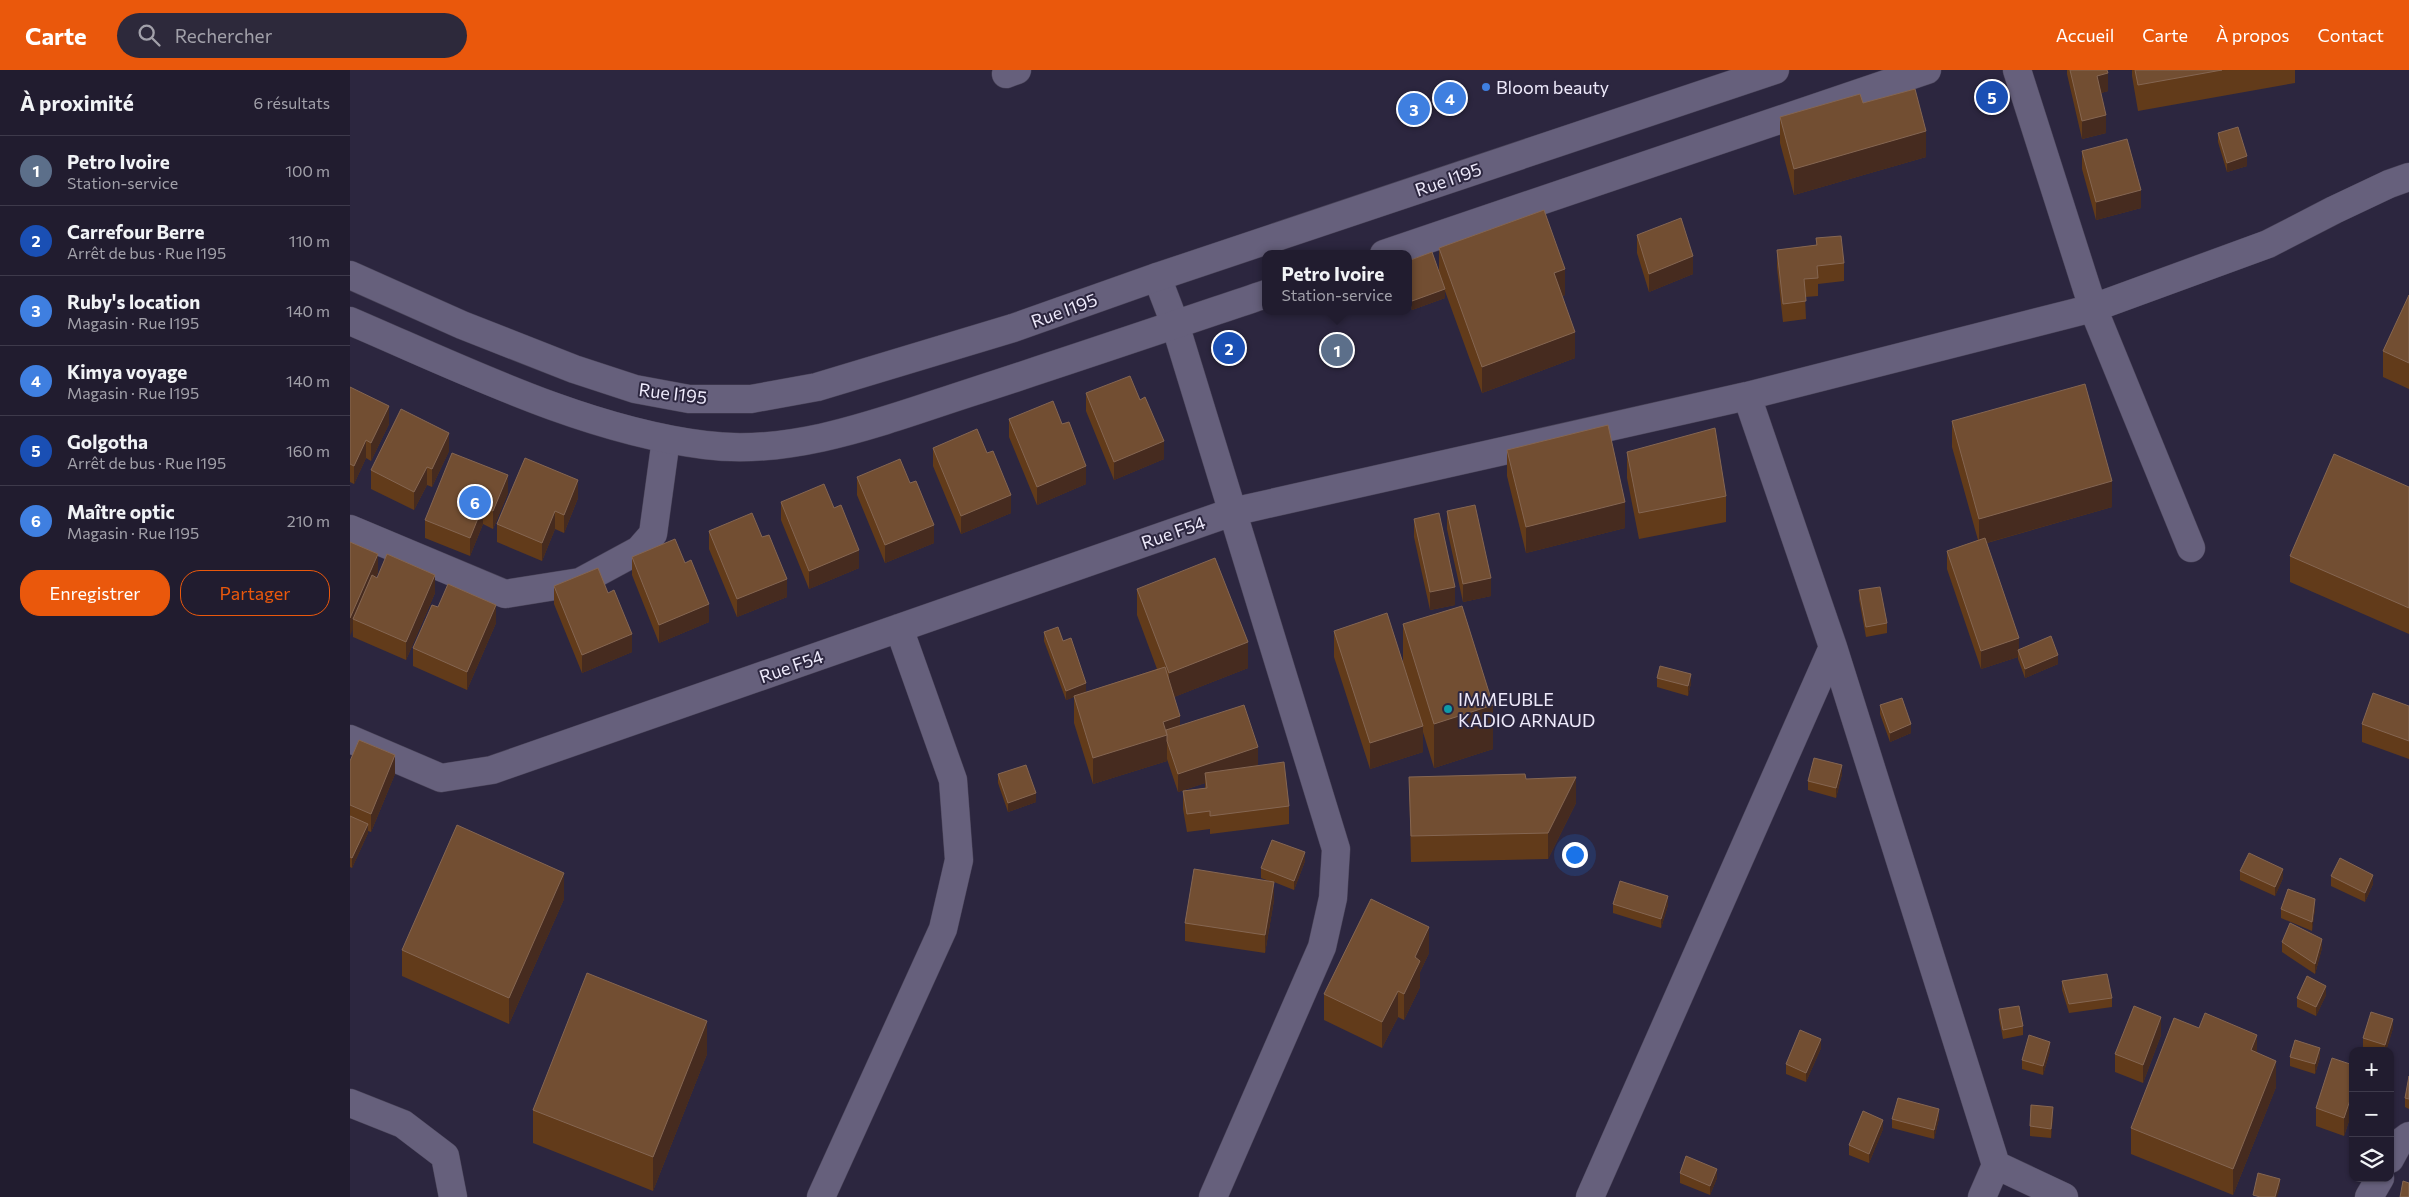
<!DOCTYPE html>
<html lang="fr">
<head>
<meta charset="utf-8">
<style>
	body { margin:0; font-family:Commissioner,sans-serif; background:#2d293b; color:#f1f3f6 }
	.controls { position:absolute; right:15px; bottom:15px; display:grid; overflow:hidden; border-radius:10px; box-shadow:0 1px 4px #0004 }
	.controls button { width:45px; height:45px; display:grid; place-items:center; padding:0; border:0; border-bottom:1px solid #3e3a4b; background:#211c2f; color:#f1f3f6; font:25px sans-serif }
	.you { position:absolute; left:1224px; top:784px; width:18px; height:18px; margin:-12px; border:4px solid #fff; border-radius:50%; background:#1a73e8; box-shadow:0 0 0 8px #1a73e833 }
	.badge { display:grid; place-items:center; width:32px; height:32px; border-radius:50%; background:#ea580c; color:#fff; font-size:16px; font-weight:700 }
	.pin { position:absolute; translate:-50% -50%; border:2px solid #fff; box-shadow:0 1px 5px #0006 }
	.popup { position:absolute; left:912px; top:180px; width:150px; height:65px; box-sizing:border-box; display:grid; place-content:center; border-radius:10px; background:#211c2f; filter:drop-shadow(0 1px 4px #0005); font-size:16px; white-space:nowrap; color:#a2a1aa }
	.popup b { font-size:19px; color:#f1f3f6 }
	.popup::after { content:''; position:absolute; left:50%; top:100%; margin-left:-10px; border:10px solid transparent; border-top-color:#211c2f }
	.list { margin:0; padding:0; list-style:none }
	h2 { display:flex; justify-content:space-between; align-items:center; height:65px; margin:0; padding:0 20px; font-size:21px }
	h2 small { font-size:16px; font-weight:400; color:#a2a1aa }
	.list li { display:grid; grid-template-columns:32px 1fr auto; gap:15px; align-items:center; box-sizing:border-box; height:70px; padding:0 20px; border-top:1px solid #3e3a4b }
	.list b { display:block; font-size:19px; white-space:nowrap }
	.list p { margin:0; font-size:16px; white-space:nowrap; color:#a2a1aa }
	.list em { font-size:16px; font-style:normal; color:#a2a1aa }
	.actions { display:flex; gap:10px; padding:15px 20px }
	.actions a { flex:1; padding:11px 0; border:1px solid #ea580c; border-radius:20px; text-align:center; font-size:18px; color:#ea580c }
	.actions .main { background:#ea580c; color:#fff }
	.icon { flex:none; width:28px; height:28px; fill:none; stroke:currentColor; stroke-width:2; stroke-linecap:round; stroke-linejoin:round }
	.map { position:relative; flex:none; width:2059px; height:1127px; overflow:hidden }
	header { display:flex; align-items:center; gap:30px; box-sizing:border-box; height:70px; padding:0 25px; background:#ea580c; color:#fff }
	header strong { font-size:24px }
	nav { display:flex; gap:28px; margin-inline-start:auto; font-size:18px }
	.search { width:350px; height:45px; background:#2d293b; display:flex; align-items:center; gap:12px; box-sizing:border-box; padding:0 18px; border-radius:28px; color:#a2a1aa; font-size:19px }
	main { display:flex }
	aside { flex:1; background:#211c2f }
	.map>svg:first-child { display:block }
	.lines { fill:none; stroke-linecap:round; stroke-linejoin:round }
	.street-casing { stroke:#494358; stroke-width:29 }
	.secondary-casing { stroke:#494358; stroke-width:29 }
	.street { stroke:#66607c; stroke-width:28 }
	.secondary { stroke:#66607c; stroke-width:28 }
	.wall { fill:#623b1a }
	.shaded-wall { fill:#462b1f }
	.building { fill:#724e32; stroke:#856652 }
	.shop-dot { fill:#3f7fe0; stroke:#2c263f; stroke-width:2 }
	.culture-dot { fill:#0f9aa8; stroke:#2c263f; stroke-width:2 }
	.labels { text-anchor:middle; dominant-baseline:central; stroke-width:4; stroke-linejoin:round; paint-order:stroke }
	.poi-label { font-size:18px; fill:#eeeafb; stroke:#2c263f; text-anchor:start }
	.street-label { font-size:18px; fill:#eeeafb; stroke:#2c263f }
</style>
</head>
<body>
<header>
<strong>Carte</strong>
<div class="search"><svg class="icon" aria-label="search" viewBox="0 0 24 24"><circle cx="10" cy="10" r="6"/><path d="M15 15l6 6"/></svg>Rechercher</div>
<nav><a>Accueil</a><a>Carte</a><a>À propos</a><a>Contact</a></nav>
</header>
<main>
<aside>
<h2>À proximité<small>6 résultats</small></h2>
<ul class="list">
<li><span class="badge" style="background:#5c6f8a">1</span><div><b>Petro Ivoire</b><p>Station-service</p></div><em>100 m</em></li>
<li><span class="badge" style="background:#1a4fb4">2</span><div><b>Carrefour Berre</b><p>Arrêt de bus · Rue I195</p></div><em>110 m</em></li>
<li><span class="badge" style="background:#3f7fe0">3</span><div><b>Ruby's location</b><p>Magasin · Rue I195</p></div><em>140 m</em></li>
<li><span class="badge" style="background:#3f7fe0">4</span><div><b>Kimya voyage</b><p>Magasin · Rue I195</p></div><em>140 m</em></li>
<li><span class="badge" style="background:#1a4fb4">5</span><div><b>Golgotha</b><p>Arrêt de bus · Rue I195</p></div><em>160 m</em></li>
<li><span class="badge" style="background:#3f7fe0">6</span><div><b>Maître optic</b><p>Magasin · Rue I195</p></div><em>210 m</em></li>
</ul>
<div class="actions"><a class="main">Enregistrer</a><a>Partager</a></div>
</aside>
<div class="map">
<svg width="2059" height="1127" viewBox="0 0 2059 1127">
	<rect width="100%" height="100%" fill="#2c263f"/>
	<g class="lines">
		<defs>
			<path id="street" d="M1667 0 1743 238 1841 478
				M656 4 667 0
				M807 207 825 254 986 779 983 828 972 877 863 1127
				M1397 326 1483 577 1646 1095 1632 1127
				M0 459 155 524 230 512 289 480 303 464 316 369
				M0 669 91 708 142 700 882 442 1397 326 1743 238 1918 174 1984 140 2039 114 2059 107
				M0 1033 53 1054 95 1086 103 1127
				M2040 1089 2048 1074 2059 1066
				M1646 1095 1714 1127
				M471 1127 593 859 609 790 603 710 549 558
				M1240 1127 1483 577
				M2019 1127 2030 1108"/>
			<path id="secondary" d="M1034 184 1577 0
				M0 205 112 255 224 299 285 319 339 329H401L467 317 663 258 807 207 1425 0
				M0 251C112 299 234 360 355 375 445 387 538 349 622 322 721 290 818 257 916 224"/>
		</defs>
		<use href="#street" class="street-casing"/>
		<use href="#secondary" class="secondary-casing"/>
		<use href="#street" class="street"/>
		<use href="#secondary" class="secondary"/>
	</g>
	<path class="wall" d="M1717 0H1757L1758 21 1751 23 1756 63 1732 69 1717 4Z
		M1782 0H1945V13L1788 41 1782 6Z
		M1513 33 1576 87 1444 125 1430 73V47Z
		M1868 63 1897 96 1877 102 1868 72Z
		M1732 81 1791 138 1746 150 1732 99Z
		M1287 165 1343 204 1299 222 1287 183Z
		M1466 168 1494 193V211L1468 214V226L1455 227 1456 249 1433 252 1427 198V180L1466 175Z
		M1089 178 1215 225 1212 226 1225 288 1132 323 1095 221V228L1062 240 1058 231V191L1089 203Z
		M2059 225V319L2033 307V281Z
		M0 317 39 354 21 391 16 388 4 414 0 412Z
		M736 323 814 389 764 410 736 341Z
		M659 349 712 354 736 414 687 435 659 367Z
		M1602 351 1762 437 1637 473 1669 579 1708 594 1675 608 1668 589V587L1631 599 1597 499V481L1628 470 1602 377Z
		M583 378 661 443 611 464 583 396Z
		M1157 380 1275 458 1176 483 1157 406Z
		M99 381 82 417 77 415 64 440 21 419V400Z
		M1277 382 1376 426V452L1289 469 1277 408Z
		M507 407 584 473 535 493 507 425Z
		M2059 417V564L1940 512V486Z
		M158 423 143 459 133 454 120 486 75 468V450Z
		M228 428 214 463 205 459 192 491 147 472V454Z
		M431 432 509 498 459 519 431 450Z
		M1097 441 1141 526 1113 532 1097 459Z
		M1064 449 1105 535 1080 540 1064 467Z
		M359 461 437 527 387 547 359 479Z
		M0 472 28 502 26 507 85 523 56 590 3 567Z
		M282 487 359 552 309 573 282 505Z
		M204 516 282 582 232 603 204 534Z
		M787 519 898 598 824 627 830 655 908 695 904 696 939 736V754L860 764V759L837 762 833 739V721L855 718V713L828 722 817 689V691L743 714 724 653V627L716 630 694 571V562L713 571 736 622 807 599 787 545Z
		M1509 520 1537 553V563L1516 567 1509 529Z
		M88 537 146 553 117 620 63 596V578Z
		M1053 554 1143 679 1084 698 1073 662V682L1020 699 984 587V561L1053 595Z
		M1307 608 1341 613 1338 626 1307 617Z
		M1530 635 1561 663 1540 672 1530 644Z
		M2059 636V689L2012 672V654Z
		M0 691 45 704 21 762 18 761V763L2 798 0 797Z
		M648 704 686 732 658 742 648 713Z
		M1492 704 1486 728 1458 720V711Z
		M1059 707 1176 709 1226 733 1198 789 1061 792Z
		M955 791 944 820 924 812V830L915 883 835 871V853L922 812 911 808V798Z
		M1890 801 1933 808 1925 826 1890 810Z
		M1981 806 2023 814 2015 832 1981 816Z
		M214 829 159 954 52 906V880Z
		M1263 834 1318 835 1311 858 1263 843Z
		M1965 838 1962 861 1931 848V839Z
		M1932 872 1972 878 1965 904 1932 882Z
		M1079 883 1070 902V917L1054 950 1048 947 1032 978 974 950V924Z
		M1712 911 1762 928V937L1719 943 1712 920Z
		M1976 925 1966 946 1947 937V928Z
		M1649 939 1673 956V965L1653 969 1649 948Z
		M2043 958 2036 981H2024L2013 977V968Z
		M1811 965 1793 1013 1765 1002V984Z
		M1471 978 1456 1012 1436 1004V994Z
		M1700 981 1693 1005 1672 999V990Z
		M1907 983 1926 1017 1883 1125 1781 1084V1058Z
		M357 984 303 1121 183 1073V1040Z
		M1940 987H1970L1965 1004 1940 996Z
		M2003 995V1039L1994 1066 1966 1056V1038Z
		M2059 1006V1039L2055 1037V1028Z
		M1703 1046 1701 1068 1680 1066V1056Z
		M1589 1048 1584 1069 1542 1058V1049Z
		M1533 1059 1519 1093 1499 1085V1075Z
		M1330 1103 1367 1108 1360 1125 1330 1113Z"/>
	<path class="shaded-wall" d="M1758 3V21L1747 24V6Z
		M1756 45V63L1732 69V51Z
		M1576 61V87L1444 125V99Z
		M1897 86V96L1877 102V93Z
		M1791 120V138L1746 150V132Z
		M1343 186V204L1299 222V204Z
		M1215 199V225L1204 229V203Z
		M1095 219V228L1062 240V231Z
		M1225 262V288L1132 323V297Z
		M39 336V354L21 391V373Z
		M99 363V381L82 417V399Z
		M16 370V388L4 414V396Z
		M814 371V389L764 410V392Z
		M736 396V414L687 435V417Z
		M77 397V415L64 440V422Z
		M158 405V423L143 459V441Z
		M228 410V428L214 463V445Z
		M1762 411V437L1629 475V449Z
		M661 425V443L611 464V446Z
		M1275 432V458L1176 483V457Z
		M133 436V454L120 486V468Z
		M205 441V459L192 491V473Z
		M584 455V473L535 493V475Z
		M509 480V498L459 519V501Z
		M28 484V502L7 551 3 549V559L0 566V548Z
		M85 505V523L56 590V572Z
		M1141 508V526L1113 532V514Z
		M437 509V527L387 547V529Z
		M1105 517V535L1080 540V522Z
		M359 534V552L309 573V555Z
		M146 535V553L117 620V602Z
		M282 564V582L232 603V585Z
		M1669 568V583L1668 580V587L1631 599V581Z
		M898 572V598L819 629V603Z
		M1708 585V594L1675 608V599Z
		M1341 604V613L1338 626V616Z
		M736 613V623L716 630V621Z
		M1143 635V679L1084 698V654Z
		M830 646V672L817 671V691L743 714V688L813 652Z
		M1561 654V663L1540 672V663Z
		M1073 656V682L1020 699V673Z
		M908 677V695L856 712 855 703V713L828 722V704Z
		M45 685V704L21 762V744Z
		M1492 695V704L1486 728V718Z
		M1226 707V733L1198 789V763Z
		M686 723V732L658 742V733Z
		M18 754V763L2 798V788Z
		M955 782V791L944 820V811Z
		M1933 799V808L1925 826V817Z
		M214 803V829L159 954V928Z
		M2023 805V814L2015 832V823Z
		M924 812V830L915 883V865Z
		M1318 826V835L1311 858V849Z
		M1965 829V838L1962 861V852Z
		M1079 857V883L1070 902V917L1054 950V924L1065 887Z
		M1972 869V878L1965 904V894Z
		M1976 916V925L1966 946V937Z
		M1048 921V947L1032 978V952Z
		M1811 947V965L1793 1013V995Z
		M2043 949V958L2036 981H2035V975Z
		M357 951V984L303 1121V1087Z
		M1907 965V991L1901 980Z
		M1471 969V978L1456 1012V1003Z
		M1700 972V981L1693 1005V996Z
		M1970 978V987L1965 1004V994Z
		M1926 991V1017L1883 1125V1099Z
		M2003 1021V1039L1994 1066V1048Z
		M1703 1037V1046L1701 1068V1059Z
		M1589 1039V1048L1584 1069V1060Z
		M1533 1050V1059L1519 1093V1084Z
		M1367 1099V1108L1360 1125V1116Z
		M1930 1109V1118L1927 1127H1925Z"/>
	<path class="building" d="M1720 0H1757L1758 3 1747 6 1756 45 1732 51Z
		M1785 0H1872L1788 15Z
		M1565 19 1576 61 1444 99 1430 47 1510 24 1513 33Z
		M1888 57 1897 86 1877 93 1868 63Z
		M1777 69 1791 120 1746 132 1732 81Z
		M1194 140 1215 199 1204 203 1225 262 1132 297 1089 178Z
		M1331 148 1343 186 1299 204 1287 165Z
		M1491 166 1494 193 1467 196 1468 208 1454 209 1456 231 1433 234 1427 180 1467 175 1466 168Z
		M1082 182 1095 219 1062 231 1058 222V191Z
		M2059 225V293L2033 281Z
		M780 306 790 330 795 327 814 371 764 392 736 323Z
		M1735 314 1762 411 1629 449 1602 351Z
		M0 317 39 336 21 373 16 370 4 396 0 394Z
		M703 331 712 354 719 352 736 396 687 417 659 349Z
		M51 339 99 363 82 399 77 397 64 422 21 400Z
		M1258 355 1275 432 1176 457 1157 380Z
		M1365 358 1376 426 1289 443 1277 382Z
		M627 359 637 383 643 381 661 425 611 446 583 378Z
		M102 383 158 405 143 441 133 436 120 468 75 450Z
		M1984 384 2059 417V538L1940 486Z
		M175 388 228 410 214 445 205 441 192 473 147 454Z
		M550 389 560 413 566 411 584 455 535 475 507 407Z
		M474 414 484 438 491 435 509 480 459 501 431 432Z
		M1125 435 1141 508 1113 514 1097 441Z
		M402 443 412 467 419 465 437 509 387 529 359 461Z
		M1089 443 1105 517 1080 522 1064 449Z
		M1635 468 1669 568 1631 581 1597 481Z
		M325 469 335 493 341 490 359 534 309 555 282 487Z
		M0 472 28 484 0 548Z
		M37 484 85 505 56 572 3 549 22 505 27 508Z
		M865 488 898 572 819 603 787 519Z
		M248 498 258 523 264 520 282 564 232 585 204 516Z
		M98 514 146 535 117 602 63 578 82 535 88 537Z
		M1530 517 1537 553 1516 557 1509 520Z
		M1112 536 1143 635 1084 654 1053 554Z
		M1037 543 1073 656 1020 673 984 561Z
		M708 557 713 571 721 568 736 613 716 621 694 562Z
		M1701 566 1708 585 1675 599 1668 580Z
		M1310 596 1341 604 1338 616 1307 608Z
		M815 597 830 646 813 652 817 665 743 688 724 626Z
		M2023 623 2059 636V671L2012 654Z
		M1552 628 1561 654 1540 663 1530 635Z
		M894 635 908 677 828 704 817 671V665L816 660Z
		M9 670 45 685 21 744 0 735V691Z
		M1464 688 1492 695 1486 718 1458 711Z
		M934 692 939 736 860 746V741L837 744 833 721 857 718 855 703Z
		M676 695 686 723 658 733 648 704Z
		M1175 704 1176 709 1226 707 1198 763 1061 766 1059 707Z
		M0 746 18 754 2 788 0 787Z
		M107 755 214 803 159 928 52 880Z
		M922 770 955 782 944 811 911 798Z
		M1899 783 1933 799 1925 817 1890 801Z
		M1990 788 2023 805 2015 823 1981 806Z
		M844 799 924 812 915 865 835 853Z
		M1270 811 1318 826 1311 849 1263 834Z
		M1938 819 1965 829 1962 852 1931 839Z
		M1021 829 1079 857 1065 887 1070 891 1054 924 1048 921 1032 952 974 924Z
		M1940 853 1972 869 1965 894 1932 872Z
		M237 903 357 951 303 1087 183 1040Z
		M1757 904 1762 928 1719 934 1712 911Z
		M1957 906 1976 916 1966 937 1947 928Z
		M1669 936 1673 956 1653 960 1649 939Z
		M1784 936 1811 947 1793 995 1765 984Z
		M2021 942 2043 949 2035 975 2013 968Z
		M1855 943 1907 965 1901 980 1926 991 1883 1099 1781 1058 1824 948 1849 958Z
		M1450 960 1471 969 1456 1003 1436 994Z
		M1679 965 1700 972 1693 996 1672 990Z
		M1945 970 1970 978 1965 994 1940 987Z
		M1982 988 2003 995V1021L1994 1048 1966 1038Z
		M2059 1006V1029L2055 1028Z
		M1548 1028 1589 1039 1584 1060 1542 1049Z
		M1681 1035 1703 1037 1701 1059 1680 1056Z
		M1513 1041 1533 1050 1519 1084 1499 1075Z
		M1336 1086 1367 1099 1360 1116 1330 1103Z
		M1908 1103 1930 1109 1925 1127H1910L1903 1125Z
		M2053 1111 2059 1113V1127H2050Z"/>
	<circle class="shop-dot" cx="1136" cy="17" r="5"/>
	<circle class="culture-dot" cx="1098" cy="639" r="5"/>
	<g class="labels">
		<g class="poi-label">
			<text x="1146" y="17">Bloom beauty</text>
			<text x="1108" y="629">IMMEUBLE<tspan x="1108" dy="21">KADIO ARNAUD</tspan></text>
		</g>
		<g class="street-label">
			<text transform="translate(1098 109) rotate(-19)">Rue I195</text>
			<text transform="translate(714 240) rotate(-20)">Rue I195</text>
			<text transform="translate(323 323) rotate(7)">Rue I195</text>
			<text transform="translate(823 462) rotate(-19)">Rue F54</text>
			<text transform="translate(441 596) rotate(-19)">Rue F54</text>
		</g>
	</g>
</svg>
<div class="controls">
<button>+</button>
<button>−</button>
<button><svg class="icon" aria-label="layers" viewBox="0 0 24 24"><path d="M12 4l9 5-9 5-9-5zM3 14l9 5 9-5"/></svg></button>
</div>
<div class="you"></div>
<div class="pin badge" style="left:987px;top:280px;background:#5c6f8a">1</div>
<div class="popup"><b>Petro Ivoire</b>Station-service</div>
<div class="pin badge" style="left:879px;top:278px;background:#1a4fb4">2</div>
<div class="pin badge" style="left:1064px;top:39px;background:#3f7fe0">3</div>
<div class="pin badge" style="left:1100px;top:28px;background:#3f7fe0">4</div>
<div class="pin badge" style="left:1642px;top:27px;background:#1a4fb4">5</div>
<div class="pin badge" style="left:125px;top:432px;background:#3f7fe0">6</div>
</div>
</main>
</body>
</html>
